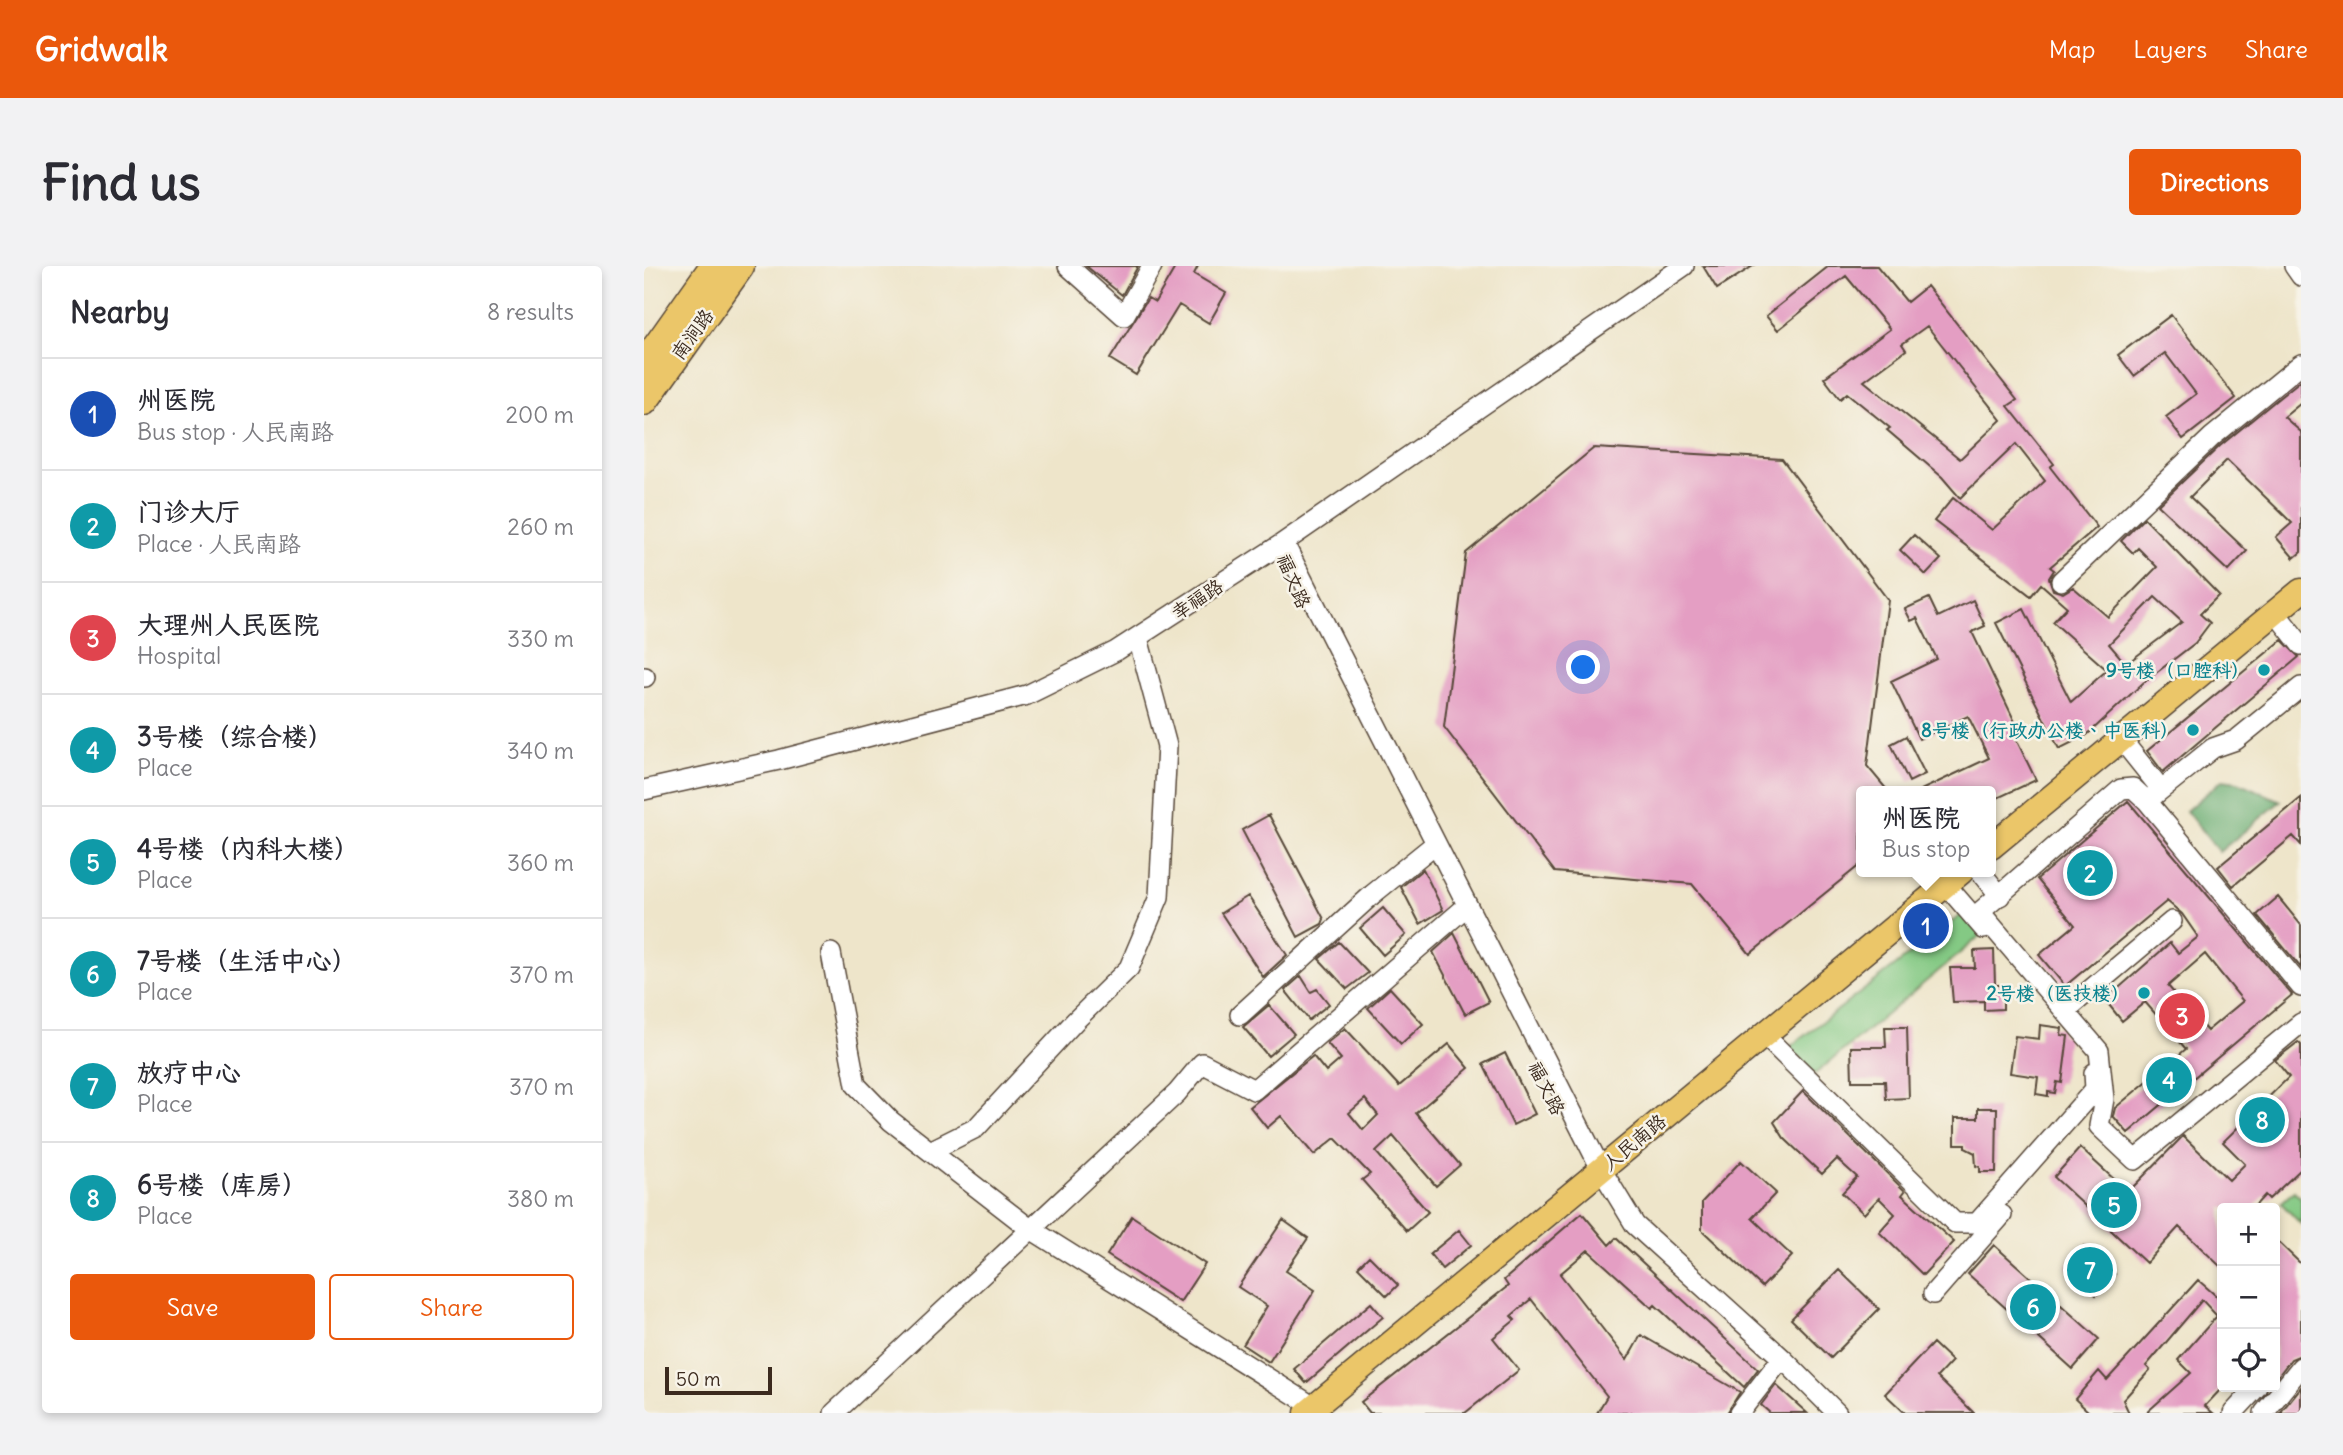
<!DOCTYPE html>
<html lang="en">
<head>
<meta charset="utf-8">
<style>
	body { margin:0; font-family:Delius,"LXGW WenKai TC",sans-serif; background:#f2f2f3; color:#2b2b33 }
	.controls { position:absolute; right:21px; bottom:21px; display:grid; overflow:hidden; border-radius:7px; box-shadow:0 4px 10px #0003 }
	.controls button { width:63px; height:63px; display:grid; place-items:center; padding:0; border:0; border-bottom:2px solid #e1e1e2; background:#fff; color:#2b2b33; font:35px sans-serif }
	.scale { position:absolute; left:21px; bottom:18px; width:107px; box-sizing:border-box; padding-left:7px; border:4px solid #3b2a1e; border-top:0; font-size:19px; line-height:24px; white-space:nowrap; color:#3b2a1e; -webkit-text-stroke:5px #f7f3e8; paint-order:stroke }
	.you { position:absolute; left:940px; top:402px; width:24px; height:24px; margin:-18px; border:5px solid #fff; border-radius:50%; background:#1a73e8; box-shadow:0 0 0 10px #1a73e833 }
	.badge { display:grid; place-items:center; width:46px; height:46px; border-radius:50%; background:#ea580c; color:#fff; font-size:23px; font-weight:700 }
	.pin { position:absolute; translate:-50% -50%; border:4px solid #fff; box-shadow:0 2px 7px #0006 }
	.popup { position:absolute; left:1212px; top:520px; width:140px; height:91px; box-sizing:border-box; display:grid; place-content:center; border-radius:7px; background:#fff; filter:drop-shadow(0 2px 5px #0005); font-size:23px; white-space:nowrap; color:#7c7c81 }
	.popup b { font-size:26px; color:#2b2b33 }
	.popup::after { content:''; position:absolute; left:50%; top:100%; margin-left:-14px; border:14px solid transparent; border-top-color:#fff }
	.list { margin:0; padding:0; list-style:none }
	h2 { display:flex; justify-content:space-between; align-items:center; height:91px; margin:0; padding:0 28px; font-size:30px }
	h2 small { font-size:23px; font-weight:400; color:#7c7c81 }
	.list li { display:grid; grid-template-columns:46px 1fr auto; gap:21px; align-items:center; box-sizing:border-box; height:112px; padding:0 28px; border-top:2px solid #e1e1e2 }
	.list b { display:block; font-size:26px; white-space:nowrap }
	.list p { margin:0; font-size:23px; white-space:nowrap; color:#7c7c81 }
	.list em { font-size:23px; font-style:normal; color:#7c7c81 }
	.actions { display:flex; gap:14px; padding:21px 28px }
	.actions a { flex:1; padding:16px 0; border:2px solid #ea580c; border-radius:7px; text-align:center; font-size:24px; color:#ea580c }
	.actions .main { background:#ea580c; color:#fff }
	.icon { flex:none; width:38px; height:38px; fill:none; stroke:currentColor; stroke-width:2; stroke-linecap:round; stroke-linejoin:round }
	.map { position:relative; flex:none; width:1657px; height:1147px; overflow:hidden; border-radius:7px }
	header { display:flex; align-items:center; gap:42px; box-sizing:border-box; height:98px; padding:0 35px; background:#ea580c; color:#fff }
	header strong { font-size:33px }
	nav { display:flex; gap:38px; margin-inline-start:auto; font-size:24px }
	.intro { display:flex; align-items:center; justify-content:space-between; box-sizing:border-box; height:168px; padding:0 42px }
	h1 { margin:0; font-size:49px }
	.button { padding:18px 32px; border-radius:7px; background:#ea580c; color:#fff; font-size:24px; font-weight:700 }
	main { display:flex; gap:42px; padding:0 42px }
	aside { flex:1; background:#fff; border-radius:7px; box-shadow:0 4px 10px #0003 }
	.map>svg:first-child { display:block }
	.green { fill:#84c984; stroke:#607a51; stroke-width:2 }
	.forest { fill:#6bad72; stroke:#536c48; stroke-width:2 }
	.building { fill:#e49ec3; fill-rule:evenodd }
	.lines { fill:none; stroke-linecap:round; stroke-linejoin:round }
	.minor-casing { stroke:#564638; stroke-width:22 }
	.major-casing { stroke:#564638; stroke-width:27 }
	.highway-casing { stroke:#564638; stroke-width:31 }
	.minor { stroke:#fff; stroke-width:19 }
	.major { stroke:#ebc669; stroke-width:24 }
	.highway { stroke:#ebc669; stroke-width:28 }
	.culture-dot { fill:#0f9aa8; stroke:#f7f3e8; stroke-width:2.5 }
	.labels { text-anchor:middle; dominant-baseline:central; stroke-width:5; stroke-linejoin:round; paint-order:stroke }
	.street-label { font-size:19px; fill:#3b2a1e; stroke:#f7f3e8 }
	.culture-label { font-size:19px; font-weight:bold; fill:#0d838f; stroke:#f7f3e8; text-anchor:end }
</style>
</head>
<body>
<header>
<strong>Gridwalk</strong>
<nav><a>Map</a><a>Layers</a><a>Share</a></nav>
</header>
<div class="intro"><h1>Find us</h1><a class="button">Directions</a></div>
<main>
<aside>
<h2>Nearby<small>8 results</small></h2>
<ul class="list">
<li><span class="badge" style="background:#1a4fb4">1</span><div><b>州医院</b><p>Bus stop · 人民南路</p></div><em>200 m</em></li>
<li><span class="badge" style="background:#0f9aa8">2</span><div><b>门诊大厅</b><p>Place · 人民南路</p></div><em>260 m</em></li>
<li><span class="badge" style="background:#e0444e">3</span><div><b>大理州人民医院</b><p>Hospital</p></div><em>330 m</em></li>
<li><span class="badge" style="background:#0f9aa8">4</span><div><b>3号楼（综合楼）</b><p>Place</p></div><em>340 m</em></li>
<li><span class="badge" style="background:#0f9aa8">5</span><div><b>4号楼（内科大楼）</b><p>Place</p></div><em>360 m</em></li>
<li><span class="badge" style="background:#0f9aa8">6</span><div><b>7号楼（生活中心）</b><p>Place</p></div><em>370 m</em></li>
<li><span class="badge" style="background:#0f9aa8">7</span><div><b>放疗中心</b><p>Place</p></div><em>370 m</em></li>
<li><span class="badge" style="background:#0f9aa8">8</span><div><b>6号楼（库房）</b><p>Place</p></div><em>380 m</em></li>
</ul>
<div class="actions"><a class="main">Save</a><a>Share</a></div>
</aside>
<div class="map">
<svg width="1657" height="1147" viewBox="0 0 1657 1147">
	<rect width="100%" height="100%" fill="#f7f3e8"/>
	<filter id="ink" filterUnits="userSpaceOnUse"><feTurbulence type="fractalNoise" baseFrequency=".0143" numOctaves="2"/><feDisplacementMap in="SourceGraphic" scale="14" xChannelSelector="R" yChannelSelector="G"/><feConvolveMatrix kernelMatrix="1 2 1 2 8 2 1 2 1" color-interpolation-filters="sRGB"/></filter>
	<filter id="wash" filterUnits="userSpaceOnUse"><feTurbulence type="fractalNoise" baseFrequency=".00686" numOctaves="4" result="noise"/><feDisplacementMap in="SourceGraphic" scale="28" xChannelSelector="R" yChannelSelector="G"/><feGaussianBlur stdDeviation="1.57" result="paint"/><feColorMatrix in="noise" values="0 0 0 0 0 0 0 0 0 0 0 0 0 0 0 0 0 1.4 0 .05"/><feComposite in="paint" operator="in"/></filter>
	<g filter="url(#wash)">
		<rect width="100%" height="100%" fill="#eee5ca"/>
		<path class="green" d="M1321 646 1340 667 1171 808 1143 783Z
			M1650 925 1657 932V958L1637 937Z"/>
		<path class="forest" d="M1578 514 1594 516 1637 535 1575 586 1542 545Z"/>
		<g id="blocks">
			<path class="building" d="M442 0H494L478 29Z
				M532 0H554L550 8 582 27 565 57 535 39 492 109 466 93 504 32 511 36Z
				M1059 0H1109L1073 23Z
				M1185 0H1233L1263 36 1283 20 1373 134 1364 140 1410 198 1406 201 1453 261 1406 301 1410 304 1405 312 1409 324 1419 327 1429 321 1464 351 1513 301 1494 282 1489 287 1477 275 1500 252 1575 329 1556 348 1566 357 1551 377 1499 417 1443 469 1415 483 1352 357 1380 343 1427 436 1463 404 1409 356 1423 341 1397 318 1387 330 1290 255 1309 232 1348 264 1401 215 1372 178 1316 232 1298 211 1243 164 1246 162 1203 127 1196 133 1180 112 1246 63 1202 10 1134 64 1122 50ZM1283 60 1357 154 1316 193 1220 115 1262 84 1258 78ZM1511 331 1538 356 1482 398 1465 378Z
				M1527 49 1592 132 1539 173 1522 151 1552 128 1521 87 1490 110 1474 89Z
				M1657 114V137L1640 151 1657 166V286L1650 292 1632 271 1648 257 1583 194 1546 231 1603 285 1584 305 1514 239 1576 180Z
				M950 182 1138 193 1244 334 1223 500 1244 525H1217V598L1106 688 1048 618 911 606 800 461 822 287Z
				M1270 269 1297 293 1282 309 1256 284Z
				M1285 332 1294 351 1329 334 1341 360 1328 366 1372 458 1366 461 1392 514 1347 535V525H1275L1345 492 1324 450 1275 473 1247 415 1293 393 1273 352 1267 355 1261 343Z
				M1638 374 1655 391 1519 506 1503 485Z
				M1262 470 1281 508 1265 516 1247 478Z
				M1657 532V579L1649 570 1589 620 1574 601Z
				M1484 535 1648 729 1484 867 1469 850 1471 842 1542 783 1501 736 1478 755 1461 734 1526 677 1534 687 1554 671 1538 648 1523 635 1421 720 1395 689 1431 659 1393 613ZM1561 688 1599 735 1563 765 1524 720Z
				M625 549 680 653 678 658 654 671 598 564Z
				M779 603 799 644 776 658 757 621Z
				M604 630 643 689 619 711 577 647Z
				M1634 631 1657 659V702L1613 649Z
				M739 642 762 669 739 689 716 662Z
				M810 667 845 736 821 748 789 686Z
				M695 676 724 707 703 723 675 693Z
				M1350 684 1351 719H1359V743L1340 744V735L1309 736 1306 702H1331L1330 685Z
				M657 710 667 726 673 723 685 738 665 754 641 724Z
				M746 722 779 758 757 778 724 742Z
				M625 739 650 768 624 790 599 761Z
				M1396 759 1418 762 1417 769 1424 770 1418 817 1413 816 1411 827 1404 826V830L1392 828 1394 811 1366 807 1371 770 1395 773Z
				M1241 761H1263L1265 832 1242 833 1241 815H1208L1207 781H1242Z
				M701 762 755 820 805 778 825 802 772 847 816 899 792 920 749 870 732 886 784 946 763 965 718 914 726 908 691 872 670 889 637 850 623 862 606 841 669 790 682 806 697 793 683 777ZM721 833 734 849 719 864 705 847Z
				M1654 776 1657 779V903L1625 933 1621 929 1609 942H1578V1002L1535 961 1502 997 1410 911 1436 882 1484 926 1539 870 1585 914 1601 898 1579 876 1645 811 1631 794Z
				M861 787 891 848 869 859 839 798Z
				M1159 825 1261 925 1258 929 1310 976 1279 1009 1235 966 1251 948 1235 932 1220 948 1198 927 1213 911 1193 893 1178 908 1140 872 1130 856Z
				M1334 842H1353L1352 906H1336V901L1332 900 1331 887 1321 882V878H1311V852H1334Z
				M1097 895 1132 927 1108 952 1148 990 1118 1021 1058 964V936Z
				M938 947 965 979 972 972 1114 1103 1100 1121 1011 1039 1008 1042 944 984 916 1008 983 1094 997 1069 1096 1126 1083 1147H953L963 1130 887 1033 867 1050 871 1054 849 1072 875 1104 821 1147H726L717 1136 864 1020 860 1014Z
				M488 950 561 998 536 1036 463 989Z
				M639 954 664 972 642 1005 671 1024 625 1096 599 1079 623 1040 594 1021Z
				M815 964 827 979 798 1003 786 988Z
				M1631 973 1657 998V1089L1647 1093 1631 1114Z
				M1350 979 1455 1073 1429 1103 1324 1008Z
				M1440 980 1471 1008 1452 1029 1422 1001Z
				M725 990 754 1019 743 1030 714 1001Z
				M1195 1004 1235 1043 1187 1092 1147 1053Z
				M1554 1014 1578 1035V1122L1561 1140 1569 1147H1502L1547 1107 1534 1094 1573 1050 1558 1034 1502 1100 1506 1104 1479 1134 1485 1147H1446L1431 1133 1455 1105 1463 1114Z
				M727 1037 739 1051 662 1117 650 1103Z
				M1289 1077 1308 1095 1293 1111 1330 1147H1261L1241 1128Z
				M1132 1119 1163 1147H1126L1117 1139Z
				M1657 1121V1147H1636Z"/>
		</g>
	</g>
	<g filter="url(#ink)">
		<use href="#blocks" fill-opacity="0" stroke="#564638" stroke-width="2"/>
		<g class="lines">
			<defs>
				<path id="minor" d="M424 0 480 50 508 0
					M1650 0 1657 10
					M636 279 643 283 957 903 991 959 1138 1092 1193 1147
					M1417 315 1568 171 1657 98
					M1631 346 1657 379
					M0 411H1
					M1477 473 1517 523
					M0 524 135 494 383 429 472 385 636 279 1040 0
					M1503 535 1569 482 1592 474 1657 421
					M1337 606 1356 630
					M1302 619 1340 663
					M187 687 212 819 247 855 385 962 670 1141
					M1657 721 1503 535 1489 522 1477 523 1336 646 1455 785 1460 833 1455 860 1491 894 1657 757
					M1421 745 1528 655
					M596 749 729 628 791 578
					M1120 769 1311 957H1333L1451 823 1450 807
					M286 885 332 862 432 754 485 702 515 631 523 480 494 372
					M1289 1028 1358 949
					M190 1147 533 827 558 797 610 824 823 640
					M1095 1147 1138 1092
					M1589 1147 1613 1121
					M1620 1147 1657 1101"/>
				<path id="major" d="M1347 581 1657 325
					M663 1147 1317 606"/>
				<path id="highway" d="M0 99 70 0
					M0 135 96 0"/>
			</defs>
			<use href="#minor" class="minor-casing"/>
			<use href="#major" class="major-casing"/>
			<use href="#highway" class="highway-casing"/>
			<use href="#minor" class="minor"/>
			<use href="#major" class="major"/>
			<use href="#highway" class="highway"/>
		</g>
	</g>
	<g class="culture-dot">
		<circle cx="1620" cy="404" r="7"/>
		<circle cx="1549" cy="464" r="7"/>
		<circle cx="1500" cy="727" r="7"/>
	</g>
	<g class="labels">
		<g class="street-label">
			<text transform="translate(48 68) rotate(-54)">南涧路</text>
			<text transform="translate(650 315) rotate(67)">福文路</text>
			<text transform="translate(553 333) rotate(-33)">幸福路</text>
			<text transform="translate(903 822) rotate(63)">福文路</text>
			<text transform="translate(990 876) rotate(-40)">人民南路</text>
		</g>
		<g class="culture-label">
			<text x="1606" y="404">9号楼（口腔科）</text>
			<text x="1535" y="464">8号楼（行政办公楼、中医科）</text>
			<text x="1486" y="727">2号楼（医技楼）</text>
		</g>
	</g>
</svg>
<div class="controls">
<button>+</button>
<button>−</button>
<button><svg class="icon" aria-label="locate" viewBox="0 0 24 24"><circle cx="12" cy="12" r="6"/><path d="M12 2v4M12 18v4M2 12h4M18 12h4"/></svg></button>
</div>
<div class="scale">50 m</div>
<div class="you"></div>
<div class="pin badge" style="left:1282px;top:660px;background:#1a4fb4">1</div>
<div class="popup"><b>州医院</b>Bus stop</div>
<div class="pin badge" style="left:1446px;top:607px;background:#0f9aa8">2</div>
<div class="pin badge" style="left:1538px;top:750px;background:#e0444e">3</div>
<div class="pin badge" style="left:1525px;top:814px;background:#0f9aa8">4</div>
<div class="pin badge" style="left:1470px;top:939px;background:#0f9aa8">5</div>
<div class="pin badge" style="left:1389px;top:1041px;background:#0f9aa8">6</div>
<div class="pin badge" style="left:1446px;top:1004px;background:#0f9aa8">7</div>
<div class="pin badge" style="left:1618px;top:854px;background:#0f9aa8">8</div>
</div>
</main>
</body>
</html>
